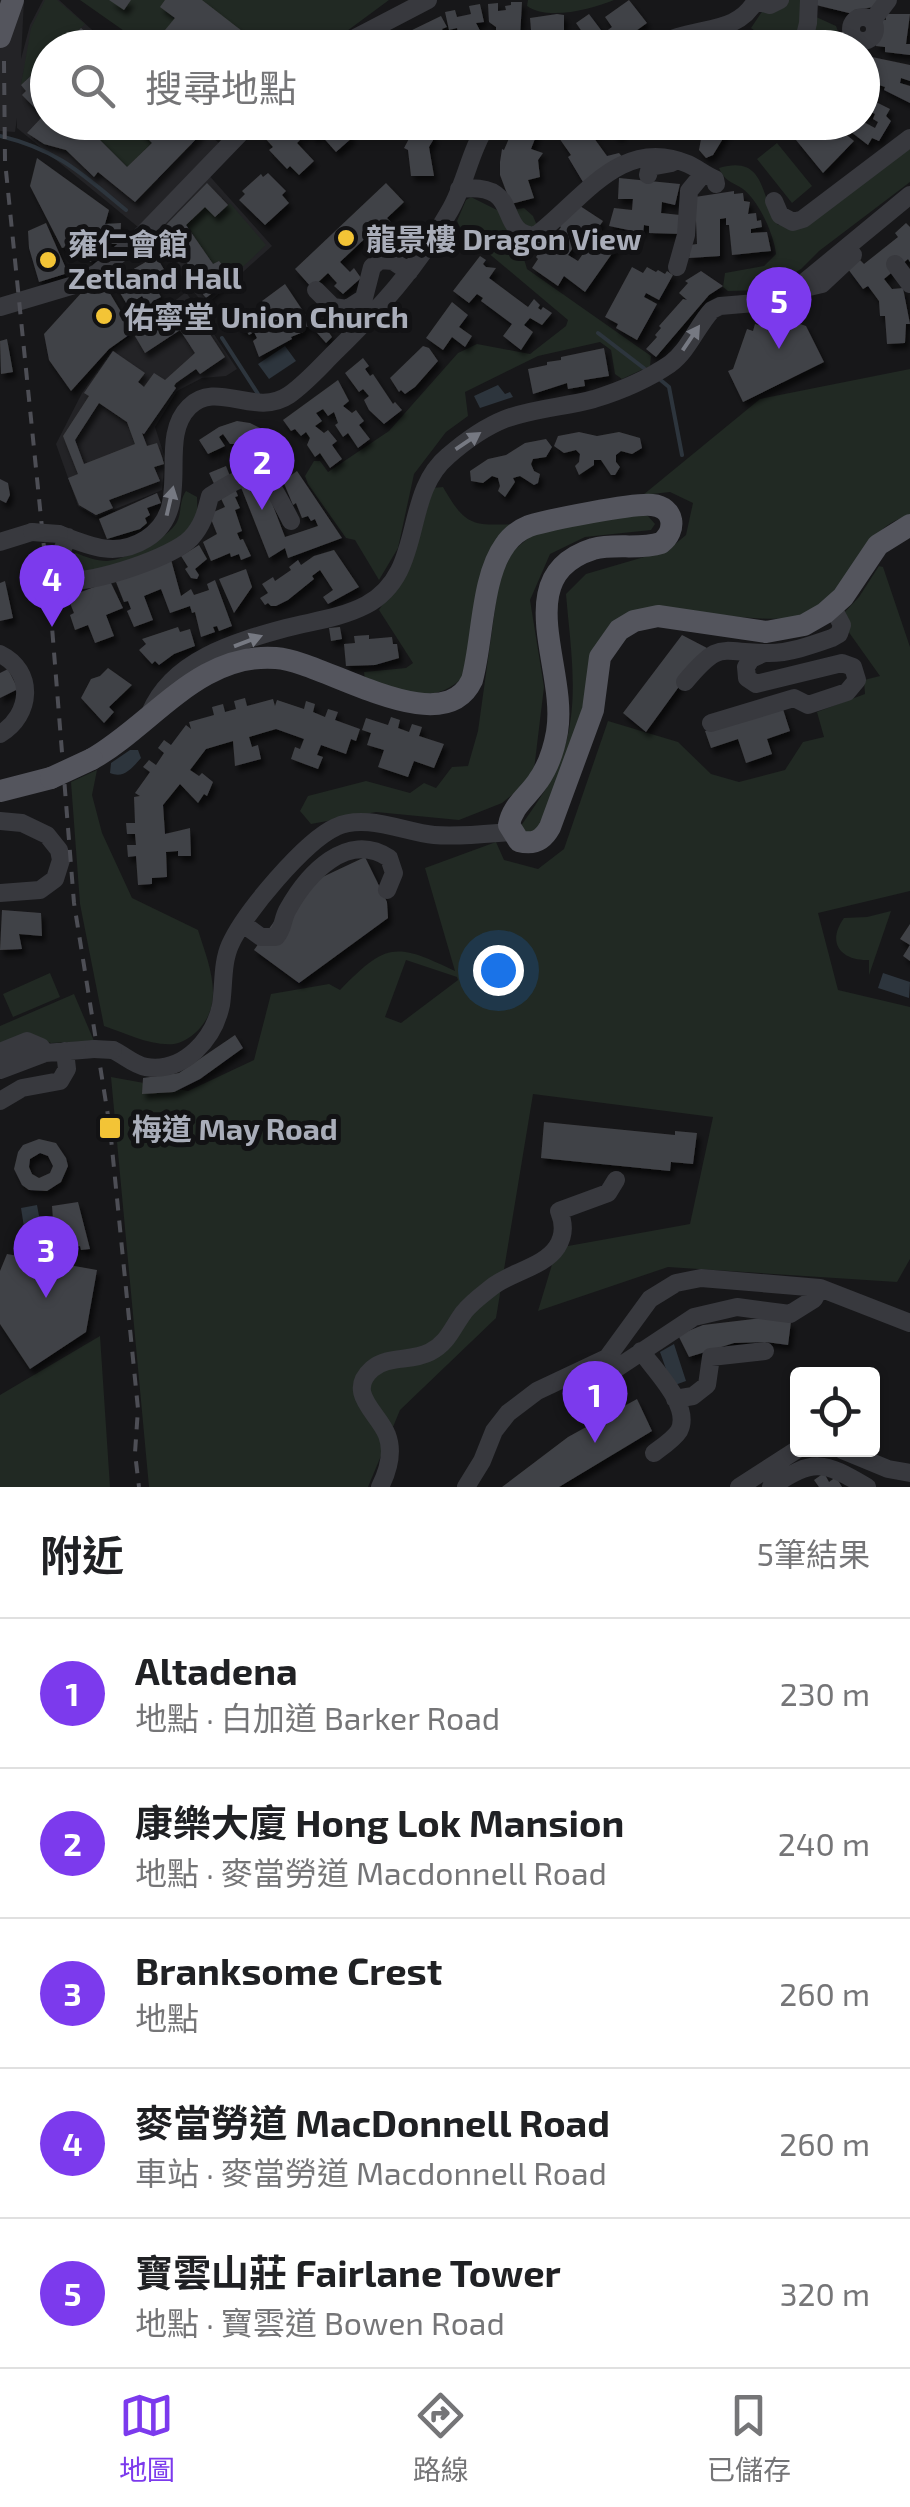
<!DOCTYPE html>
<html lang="zh-TW">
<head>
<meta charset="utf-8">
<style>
	body { margin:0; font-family:"Exo 2","Noto Sans TC",sans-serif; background:#f6f6f6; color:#202124 }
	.controls { position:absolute; right:30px; bottom:30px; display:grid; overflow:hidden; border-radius:10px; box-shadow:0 2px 8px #0004 }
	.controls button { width:90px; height:90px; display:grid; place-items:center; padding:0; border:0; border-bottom:2px solid #e0e0e0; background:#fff; color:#202124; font:50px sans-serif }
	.you { position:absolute; left:498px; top:970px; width:35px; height:35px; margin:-25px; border:8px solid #fff; border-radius:50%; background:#1a73e8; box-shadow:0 0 0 15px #1a73e833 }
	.badge { display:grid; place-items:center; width:65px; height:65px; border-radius:50%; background:#7c3aed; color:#fff; font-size:32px; font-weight:700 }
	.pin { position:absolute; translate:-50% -82px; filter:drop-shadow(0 2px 5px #0008) }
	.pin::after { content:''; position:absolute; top:52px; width:35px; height:30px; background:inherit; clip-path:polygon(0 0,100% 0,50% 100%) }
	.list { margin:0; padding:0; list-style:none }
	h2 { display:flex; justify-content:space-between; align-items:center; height:130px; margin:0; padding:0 40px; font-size:42px }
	h2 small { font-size:32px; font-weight:400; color:#757577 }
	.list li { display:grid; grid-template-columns:65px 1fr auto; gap:30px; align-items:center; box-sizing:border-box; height:150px; padding:0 40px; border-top:2px solid #e0e0e0 }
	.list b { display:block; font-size:38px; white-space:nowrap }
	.list p { margin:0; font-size:32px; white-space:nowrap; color:#757577 }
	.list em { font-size:32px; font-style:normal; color:#757577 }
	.icon { flex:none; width:55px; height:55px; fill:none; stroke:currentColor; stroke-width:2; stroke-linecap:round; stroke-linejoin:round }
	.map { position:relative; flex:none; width:910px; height:1487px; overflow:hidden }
	.search { position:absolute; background:#fff; box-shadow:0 2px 8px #0004; left:30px; right:30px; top:30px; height:110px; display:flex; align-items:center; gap:25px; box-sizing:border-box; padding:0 35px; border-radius:55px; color:#757577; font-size:38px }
	.sheet { height:880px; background:#fff }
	nav { display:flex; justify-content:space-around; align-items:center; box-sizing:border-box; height:140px; border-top:2px solid #e0e0e0; background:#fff; font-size:28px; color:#757577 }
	nav a { display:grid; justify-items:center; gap:5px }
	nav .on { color:#7c3aed }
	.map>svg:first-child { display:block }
	.built { fill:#232326 }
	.green { fill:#212923; fill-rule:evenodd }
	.water { fill:#2d353d }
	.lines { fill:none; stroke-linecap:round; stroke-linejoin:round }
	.stream { stroke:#2d353d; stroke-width:4 }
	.building { fill:#414246; fill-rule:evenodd; filter:url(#shadow) }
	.minor { stroke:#38393e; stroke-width:18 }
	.major { stroke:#54555d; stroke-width:22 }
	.rail { stroke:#4d4e55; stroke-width:4; stroke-dasharray:12 10; stroke-linecap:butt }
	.minor-bridge { stroke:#38393e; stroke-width:18 }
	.major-bridge { stroke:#54555d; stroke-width:22 }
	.oneway { fill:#767982 }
	.poi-dot { fill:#f3c436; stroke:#121214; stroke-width:4 }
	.labels { text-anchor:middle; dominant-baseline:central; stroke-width:10; stroke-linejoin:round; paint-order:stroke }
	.poi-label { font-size:30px; font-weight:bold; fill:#a9adb9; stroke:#121214; text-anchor:start }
</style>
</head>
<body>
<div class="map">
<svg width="910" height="1487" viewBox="0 0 910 1487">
	<defs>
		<filter id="shadow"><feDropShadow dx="3.5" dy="5.5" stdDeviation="2.5" flood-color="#0009"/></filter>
	</defs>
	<rect width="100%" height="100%" fill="#171719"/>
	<path class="built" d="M0 0H24L21 59 30 25 43 0H59L111 47 48 48V122L197 123 220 144 138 227 17 128V118L15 132 0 131Z
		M206 172 272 246 205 306 147 232Z
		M186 292 237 369 226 376 202 378 177 391 155 427 165 458 162 490 96 517 78 506 56 444 82 393 112 350Z"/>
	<path class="green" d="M45 0H57L85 24 61 47 48 48 47 60 21 85 31 28Z
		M80 0H389L324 48 147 47Z
		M528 0H614C592 9 548 21 527 6Z
		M787 0H803L814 16 836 26 839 34 836 47H755L760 44 761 35 751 28 763 10Z
		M82 123H132L152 143 127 167Z
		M910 139V182L819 251 801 269 767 290 728 291 723 287 725 273 764 266 776 254C774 235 759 201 743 189 732 182 724 181 719 168 767 154 760 198 778 225H798Z
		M777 143 812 186 792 203 757 159Z
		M471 197 501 212 524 208 533 216 541 235 524 259 527 269 651 356 650 366 622 379 615 374 611 350 600 342 538 356 465 392 468 416 446 432 414 474 398 548 379 580 355 540 346 538 308 484 305 476 314 461H320L328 472 389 431 458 353 477 344 530 354 566 326 568 320 462 231 457 221 466 200Z
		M230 203 266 245 232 277 219 261 213 264 186 225 205 207 215 217Z
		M910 369V516C863 523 850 594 805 614 774 628 689 607 651 608L590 684 543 836 518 830C536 804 555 779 564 749 580 700 570 644 566 594L586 574 668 550 686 535 693 503 670 492 643 495 760 399Z
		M443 487C465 525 471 526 514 524L464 676C433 708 403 689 365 680L364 672 406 668 413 663 379 610 413 558 433 488Z
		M186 491 197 497C197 503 198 514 196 520 180 556 104 569 69 573L66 564 69 555 76 553C86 557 96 561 107 561 124 560 169 538 177 522 182 512 179 501 186 491Z
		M638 513 648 516 655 524 651 530 585 537 550 554 530 600 544 687 533 778 502 803 459 820 376 812 311 824 300 811 308 796 366 781 410 793 424 783 436 788 452 767 468 766 478 731 499 580 513 551 533 534Z
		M879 566 883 567 910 647V891L818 913 838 990 910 1007V1259L897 1282 668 1267 538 1311 557 1248 690 1224 713 1117 533 1094 496 1318 400 1410 368 1487H149L111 1077 188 1091 254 1060 271 994 329 984 340 990C385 944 394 941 455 971L425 868 496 842 504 860 538 869 564 849 608 721 678 742 711 774 739 782 785 770 803 742 824 737 817 712 865 694 864 680 880 676 843 624 841 616 859 597ZM406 960 457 977 458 980 401 1023 385 1017Z
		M97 770 92 795 102 833 132 898 198 930C208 962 225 1000 200 1028 194 1035 183 1043 174 1044 150 1046 125 1033 104 1026L80 904 71 782Z
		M891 911 869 975V960C841 961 826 943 844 918L867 917Z
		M50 973 60 997 13 1017 3 994Z
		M74 994 94 1041 51 1043 31 1036 0 1046V1026Z
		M100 1336 110 1487H0V1395Z"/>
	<path class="water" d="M285 346 296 361 269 379 258 364Z
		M498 385 505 394 510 392 513 397 480 408 474 396Z
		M130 750H138L141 758C132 768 124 779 110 773L111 763Z
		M883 973 910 982 909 998 878 988Z
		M37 1205 44 1243 27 1246 21 1208Z
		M674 1344 686 1381 672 1386 660 1352Z"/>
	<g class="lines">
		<path class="stream" d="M0 136C58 150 81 173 126 210
			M160 244 170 260
			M598 333 645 369
			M222 338 258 394
			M657 377 669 387 682 455"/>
	</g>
	<path class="building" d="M109 0H131L124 10Z
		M165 0H202L264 48H180L183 44 165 30 175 18 160 7Z
		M629 0 647 23 612 48H580L579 44 593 40 591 37 587 39 576 23 589 14 601 30 594 34 597 38 612 27 605 17Z
		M817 0H880L881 6 854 10 853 14 816 5Z
		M511 2H522L520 37 516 35 496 39V27L489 22 488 4 498 3V11L506 10 505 6 511 5Z
		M480 4 484 22 476 23 484 38 461 48 456 38H459L457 28 449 30 445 12 455 10 457 17 471 14 469 6Z
		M557 14 564 15V34H568L570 48H530L529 36H535V30H531L530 18Z
		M886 14H910L906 44H910V55L885 52V47L876 46 877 20H886Z
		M441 16 447 27 442 29 446 36 431 43 433 48H416L414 44 406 48H375Z
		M81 28 87 33 90 30 109 48H61Z
		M872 57 910 65V81L901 78 900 83 910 86V103L884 90 885 87 864 80Z
		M48 60V122H82L127 167 152 143 132 122H191L202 133 135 202 98 172 94 177 66 150 44 144 27 133 43 116 22 95 26 91 21 85Z
		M862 95 890 109 886 116 891 121 879 141 872 138 868 145 838 122 862 121 875 128 878 122 873 119 875 114 871 112 868 116 862 112Z
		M279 122H286L301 139 297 143 314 161 299 175 290 166 287 169 269 150 273 147 264 137Z
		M289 122H339L353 137 336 152 320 134 315 139 309 132 303 137Z
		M418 122H440L431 135 435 137 429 147 434 176H411L408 150 404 148Z
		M516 122 538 131 531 149 543 153 538 160 540 177 528 180 534 198 511 204 500 175V162L502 149 504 150Z
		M556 122H621L622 136H615L614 129 591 134 607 156 619 153 624 159 586 187 568 157 571 155 559 138 565 134Z
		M704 122H742L727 132 713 155 706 158 699 150Z
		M814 122 833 124 854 141 823 173 796 140Z
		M37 158 109 210 105 224 121 223 120 244 98 243 102 255 90 262 83 242 62 248 30 186Z
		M268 173 286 191 282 195 289 203 265 225 239 200 245 194 242 191 261 174 263 177Z
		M619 178 680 184 675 205 662 202 661 213 680 215 682 234 649 233V226L644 225 643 233 609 226 614 208 632 210 633 199H618Z
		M207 183 228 205 215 217 205 207 186 225 213 264 219 261 232 277 206 298 192 280 196 277 164 227Z
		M386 183 404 202 387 218 396 228 399 225 406 235 389 252 379 244 384 240 374 230 340 262 350 272 354 268 361 278 343 294 334 286 337 283 328 273 312 288 295 269Z
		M734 191V194L743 193 744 201 750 202 748 214 756 213 757 221 761 220 762 227 751 229V233L767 232 771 251 732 255 729 225H726V218L720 219V256L689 258 690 245 697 244 695 197Z
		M577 204 603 221 596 231 618 245 585 292 564 276 558 286 532 268 538 259 536 257 546 243 549 245 561 227 558 225ZM577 242 587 248 578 261 568 255Z
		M46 223 68 273 39 282 29 248 28 231Z
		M906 223 910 227V262L908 259 884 279 892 289 903 288 910 324H906L905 343 887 344 885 316H880L879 301 868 286 863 289 848 269 860 260 864 264 898 237 895 233Z
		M156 256 165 271 151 280 161 297 153 301 156 305 150 309 142 296 136 300 141 308 132 313 113 281Z
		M480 256 486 260 483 264 486 267 496 268 489 278 528 307 534 299 540 305 538 308 541 310 543 307 552 313 542 325 530 318 524 325 533 332 521 350 503 336 512 324 481 301 483 298 477 294 469 303 453 291Z
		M632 267 643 273 647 267 656 272 658 270 665 274 667 271 673 275 659 300 646 293 644 297 657 304 637 340 616 328 618 324 605 317Z
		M701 271 723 286 709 295 656 357 646 349 657 337 655 335 661 328 659 326 683 299 687 300 679 293 688 283 685 281Z
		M102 280 133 332 109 349 71 391 49 360 44 334 83 291Z
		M285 284 311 323 319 318 332 337 326 343 311 326 305 327 303 332 291 337 292 339 259 357 253 341 257 338 254 332 249 335 245 329 242 331 237 323 265 305 262 301Z
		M188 301 225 357 200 374 196 369 176 383 174 386 176 388 144 434 142 433 147 446 157 443 162 457 164 464 154 467 160 481 109 500 113 508 96 515 79 505 68 478 78 474 63 436 89 396 84 393 113 351 145 373 138 382 144 387 154 373 165 380 195 353 180 330 145 353 135 336ZM99 403 127 422 135 444 84 464 75 440Z
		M452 302 468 315 459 327 472 336 465 347 452 337 443 350 426 338Z
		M770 314 806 326 824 362 743 402 728 371 733 369 747 329 753 331 755 324 765 327Z
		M7 339 13 372 1 374 0 341Z
		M423 346 429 348 438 361 415 387 405 394 401 390 399 392 390 378Z
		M604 348 609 376 584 380 585 386 568 389 567 383 533 394 528 369 547 365V362L561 360V357Z
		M363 358 369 366 365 369 370 376 373 374 393 404 395 402 402 410 384 424 369 410 364 400 369 396 363 389 359 392 345 373Z
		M338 380 349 401 343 406 352 413 356 410 364 421 359 425 370 439 358 448 348 433 343 437 335 425 338 423 334 412 328 416 323 409 316 413 322 421 315 426 324 433 328 430 337 441 332 445 342 459 330 468 320 453 315 457 307 445 310 438 306 432 301 436 295 429 291 431 283 420Z
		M237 421 250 423 278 437 283 442 279 450 273 447 270 453 255 445 253 448 245 444H230L223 434 219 437 225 446 208 454 199 440 219 427Z
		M579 432 597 436 619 432 640 438 642 448 632 454 621 451 616 455V462L620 467 615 475H611L601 460H594V465L579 475 575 466 579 462 580 454 576 450 564 453 554 446 558 436Z
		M546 439 552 447 546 457 533 459 531 464 534 471 540 474 538 483 534 485 520 476 513 478 515 482 505 497 498 491 500 486 498 478 492 476 483 483 471 481 470 471 488 459 506 455 525 443Z
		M254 459 256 463 260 462 266 475 262 477 285 537 318 526 315 519 311 521 308 516 302 518 296 503 293 505 283 481 297 471 342 538 288 558 285 548 269 558 233 467Z
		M226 466 238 496 235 497 240 508 235 510 242 531 237 533 240 540 243 539 251 556 241 560 239 554 231 557 230 553 211 561 203 542 217 534 209 514 225 507 209 473Z
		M0 479 8 483 10 495 6 503 0 500Z
		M157 493 161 503 147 508 150 515 145 518 147 523 140 529 107 539 99 519Z
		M199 545 207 559 195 569 199 575 197 579 191 578 185 569 188 567 181 556Z
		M334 550 359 587 328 604 323 597 333 590 320 570 312 576 314 579 288 600 276 606H271L268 603 265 605 260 598 268 593 262 584 273 577 275 581 291 570 289 567 298 560 301 565 314 556Z
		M170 556 181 596 191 589 194 595 209 590 207 584 215 580 232 626 219 631 217 626 213 627 215 632 201 637 195 612 192 613 190 606 170 613 161 589 144 596 153 620 134 627 127 611 131 609 128 601 124 602 114 577Z
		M246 569 252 587 234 613 219 579Z
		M5 581 13 618 0 621V583Z
		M110 581 123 608 106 615 114 636 95 643 88 625 75 630 70 615 74 613 66 593 79 588 81 592Z
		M178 627 180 632 190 629 195 646 174 654 159 665 155 661 152 664 139 650 146 644 142 639Z
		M340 627 342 639 331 641 329 628Z
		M369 635V639L392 637 393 644H397L399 658 375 665 346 666 344 644 355 643 354 636Z
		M682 635 707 648 646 732 623 713Z
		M108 668 132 685 109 707 114 712 104 723 81 698 91 679 100 676Z
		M8 669 18 689 0 698V673Z
		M245 698 247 706 273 699 275 706 277 700 304 709 306 701 315 704 313 712 325 717 328 709 338 712 335 720 360 729 356 741 351 739 346 754 321 745 317 755 323 757 318 769 291 759 295 747 300 749 304 739 276 729 249 737 252 747 258 745 261 759 235 766 233 741 206 749 190 770 199 776 202 773 213 782 207 796 204 794 198 803 180 784 163 805 165 834 190 828 191 856H178V851L166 852 167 877 152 878V884L138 885 136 856 128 857 127 845H136L135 834H127L126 823H135L134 797 140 796 135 793 150 772 143 767 149 760 156 765 164 753 158 748 164 740 171 745 186 725 191 729 189 722 214 715 212 707 223 704 225 712 236 709 234 701Z
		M782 706 790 731 767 739 772 754 746 763 738 739 711 748 705 731Z
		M391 717 400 720 398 728 409 732 412 724 422 727 419 736 444 744 434 768 414 761 408 777 378 767 384 750 367 745 371 733 362 730 366 718 388 725Z
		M365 857 387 902 388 918 299 983 254 950 297 889Z
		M2 910 41 913 42 936 19 934 22 949 0 950Z
		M910 924V961L903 956 910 945 900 939Z
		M235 1035 243 1048 200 1079 174 1092 142 1094 143 1078 179 1073Z
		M544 1122 675 1135V1131L697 1133 693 1164 671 1162 670 1171 541 1158Z
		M39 1139 56 1143 66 1158 68 1166 61 1182 47 1191 29 1190 22 1185 14 1169 18 1152 23 1145ZM40 1153 48 1156 53 1166 50 1173 39 1178 32 1174 29 1167 30 1159Z
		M78 1202 90 1249 81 1250 80 1246 70 1247 69 1244 55 1246 52 1206Z
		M7 1254 97 1270 86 1332 30 1369 0 1324V1271Z
		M762 1318 791 1322 788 1345 766 1342 734 1343 689 1357 678 1335 703 1325Z
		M637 1399 652 1431 559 1487H502L568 1437Z
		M824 1473 829 1482 836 1477 842 1487H819L814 1480Z"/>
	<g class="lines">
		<path class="minor" d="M756 1 770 5 780 0
			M851 29a12 12 0 1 1 24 0a12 12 0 1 1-24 0Z
			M872 21 888 0
			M336 48 428 0
			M519 48 520 47
			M655 48C689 24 736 38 756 0
			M802 48 808 23 809 0
			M797 123V122
			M648 175 650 167 672 163
			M459 189C525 181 494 233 535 236 582 201 621 135 688 164 697 168 705 175 715 179L716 184
			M774 201 780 215 793 222 803 219 910 138
			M895 264 910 284
			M677 267 686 235 689 191 703 174
			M316 290 333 307 347 309 364 298 372 267 380 260 393 261 409 272
			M796 290 822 284 853 255
			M0 307 74 285 97 273 144 233 251 122
			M59 534C89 546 116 558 146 539 196 508 155 441 189 407 216 379 255 418 289 395 306 383 320 367 334 353 379 309 417 268 449 212 466 184 469 151 489 122
			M68 537C61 553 51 567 67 580 93 584 173 557 191 538 203 525 206 512 210 496 262 463 264 469 291 521
			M0 542 32 532
			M0 654C35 671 32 715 0 734
			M685 682C721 639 719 653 769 653 790 653 812 645 832 638L839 634 842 625 833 608
			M150 713C172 660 234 642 286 628 313 621 341 618 366 605 426 573 401 495 448 456 464 442 485 427 505 419 534 408 565 407 594 399 620 391 648 379 670 364 688 351 697 326 712 310L720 306 768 302 790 294 910 195
			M711 723 794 698 808 705 847 692 857 680 853 667 842 663 756 684 747 678 746 667 751 659 764 653
			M0 821 22 823 47 835 59 850 61 860 55 879 40 890 0 893
			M243 924 261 937H276C284 928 282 919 288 909 307 875 347 830 389 858L394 873 387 890
			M113 1050C124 1055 134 1065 146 1067 185 1073 214 1038 221 1005 224 985 222 963 230 945 244 913 305 841 336 827 365 813 404 832 434 835 459 837 485 834 510 832
			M0 1052 27 1041 41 1047 45 1053
			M0 1070 45 1053 94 1049
			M0 1101 22 1088 60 1081 67 1069 65 1051
			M641 1351C654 1370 692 1406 679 1431 674 1439 662 1447 654 1453
			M675 1399 693 1396 707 1385 711 1357 765 1351
			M598 1409 597 1394 608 1374 694 1317 737 1307 790 1314 814 1299 820 1288
			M842 1450 888 1469 910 1473
			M380 1487C388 1471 394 1453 387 1435 379 1413 345 1393 372 1369 388 1355 411 1362 430 1352 448 1343 452 1328 464 1312 472 1302 482 1295 492 1287 511 1272 544 1267 557 1247 565 1235 564 1223 559 1211L608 1193 616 1180
			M466 1487 482 1461 494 1431 508 1413 537 1391 607 1358 650 1299 676 1283 701 1278 820 1288 910 1323
			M739 1487 798 1449
			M771 1487C814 1458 823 1461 867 1487"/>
		<path class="major" d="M0 37 13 0
			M92 759C152 725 199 652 276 658 324 661 442 744 472 680 483 640 481 578 505 545 511 536 519 530 529 526 548 520 633 503 652 505 675 507 677 531 661 543 639 550 615 543 593 549 508 576 568 668 557 732 554 749 548 767 538 781 528 796 512 806 509 825L519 841C534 845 543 840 550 827L593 710 600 657 619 630 634 621 658 616 766 632 804 625 825 613 843 597 878 545 910 525
			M0 791 51 778"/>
		<path class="rail" d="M4 61 5 161 52 627 74 903 110 1128 138 1409 135 1453 139 1487"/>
		<path class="minor-bridge" d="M32 532 59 534
			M94 1049 113 1050"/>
		<path class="major-bridge" d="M51 778 92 759"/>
	</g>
	<defs><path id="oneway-solid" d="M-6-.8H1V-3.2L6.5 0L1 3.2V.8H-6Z" transform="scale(2.5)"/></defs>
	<g class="oneway">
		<use href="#oneway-solid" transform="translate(691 338) rotate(-56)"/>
		<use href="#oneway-solid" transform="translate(468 441) rotate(-34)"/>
		<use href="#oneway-solid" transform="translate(170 501) rotate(-77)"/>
		<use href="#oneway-solid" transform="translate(248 641) rotate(-21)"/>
	</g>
	<g class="poi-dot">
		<circle cx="346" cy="238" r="10"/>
		<circle cx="48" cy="260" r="10"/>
		<circle cx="104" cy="316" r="10"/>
		<rect x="98" y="1116" width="24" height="24" rx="5"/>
	</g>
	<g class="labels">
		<g class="poi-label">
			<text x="366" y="238">龍景樓 Dragon View</text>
			<text x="68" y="243">雍仁會館<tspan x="68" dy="34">Zetland Hall</tspan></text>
			<text x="124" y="316">佑寧堂 Union Church</text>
			<text x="132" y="1128">梅道 May Road</text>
		</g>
	</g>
</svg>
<div class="controls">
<button><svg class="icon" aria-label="locate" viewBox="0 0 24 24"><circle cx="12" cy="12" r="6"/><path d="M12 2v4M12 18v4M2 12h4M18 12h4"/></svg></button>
</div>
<div class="you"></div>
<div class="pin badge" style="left:595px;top:1443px">1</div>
<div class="pin badge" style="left:262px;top:510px">2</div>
<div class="pin badge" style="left:46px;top:1298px">3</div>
<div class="pin badge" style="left:52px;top:627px">4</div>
<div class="pin badge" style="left:779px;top:349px">5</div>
<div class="search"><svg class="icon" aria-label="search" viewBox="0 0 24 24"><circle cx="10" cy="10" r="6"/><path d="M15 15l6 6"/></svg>搜尋地點</div>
</div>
<section class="sheet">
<h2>附近<small>5筆結果</small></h2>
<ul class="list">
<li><span class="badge">1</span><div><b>Altadena</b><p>地點 · 白加道 Barker Road</p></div><em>230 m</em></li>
<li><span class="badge">2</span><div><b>康樂大廈 Hong Lok Mansion</b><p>地點 · 麥當勞道 Macdonnell Road</p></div><em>240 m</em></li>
<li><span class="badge">3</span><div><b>Branksome Crest</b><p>地點</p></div><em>260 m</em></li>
<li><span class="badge">4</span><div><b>麥當勞道 MacDonnell Road</b><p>車站 · 麥當勞道 Macdonnell Road</p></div><em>260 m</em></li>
<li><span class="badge">5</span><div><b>寶雲山莊 Fairlane Tower</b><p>地點 · 寶雲道 Bowen Road</p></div><em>320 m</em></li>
</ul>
</section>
<nav>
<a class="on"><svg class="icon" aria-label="map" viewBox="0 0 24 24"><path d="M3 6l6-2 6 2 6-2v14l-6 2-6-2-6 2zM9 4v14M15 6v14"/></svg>地圖</a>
<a><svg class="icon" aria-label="directions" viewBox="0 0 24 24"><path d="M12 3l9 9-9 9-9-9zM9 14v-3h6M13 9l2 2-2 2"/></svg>路線</a>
<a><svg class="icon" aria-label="saved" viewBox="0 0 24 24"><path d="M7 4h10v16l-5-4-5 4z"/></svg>已儲存</a>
</nav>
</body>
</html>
